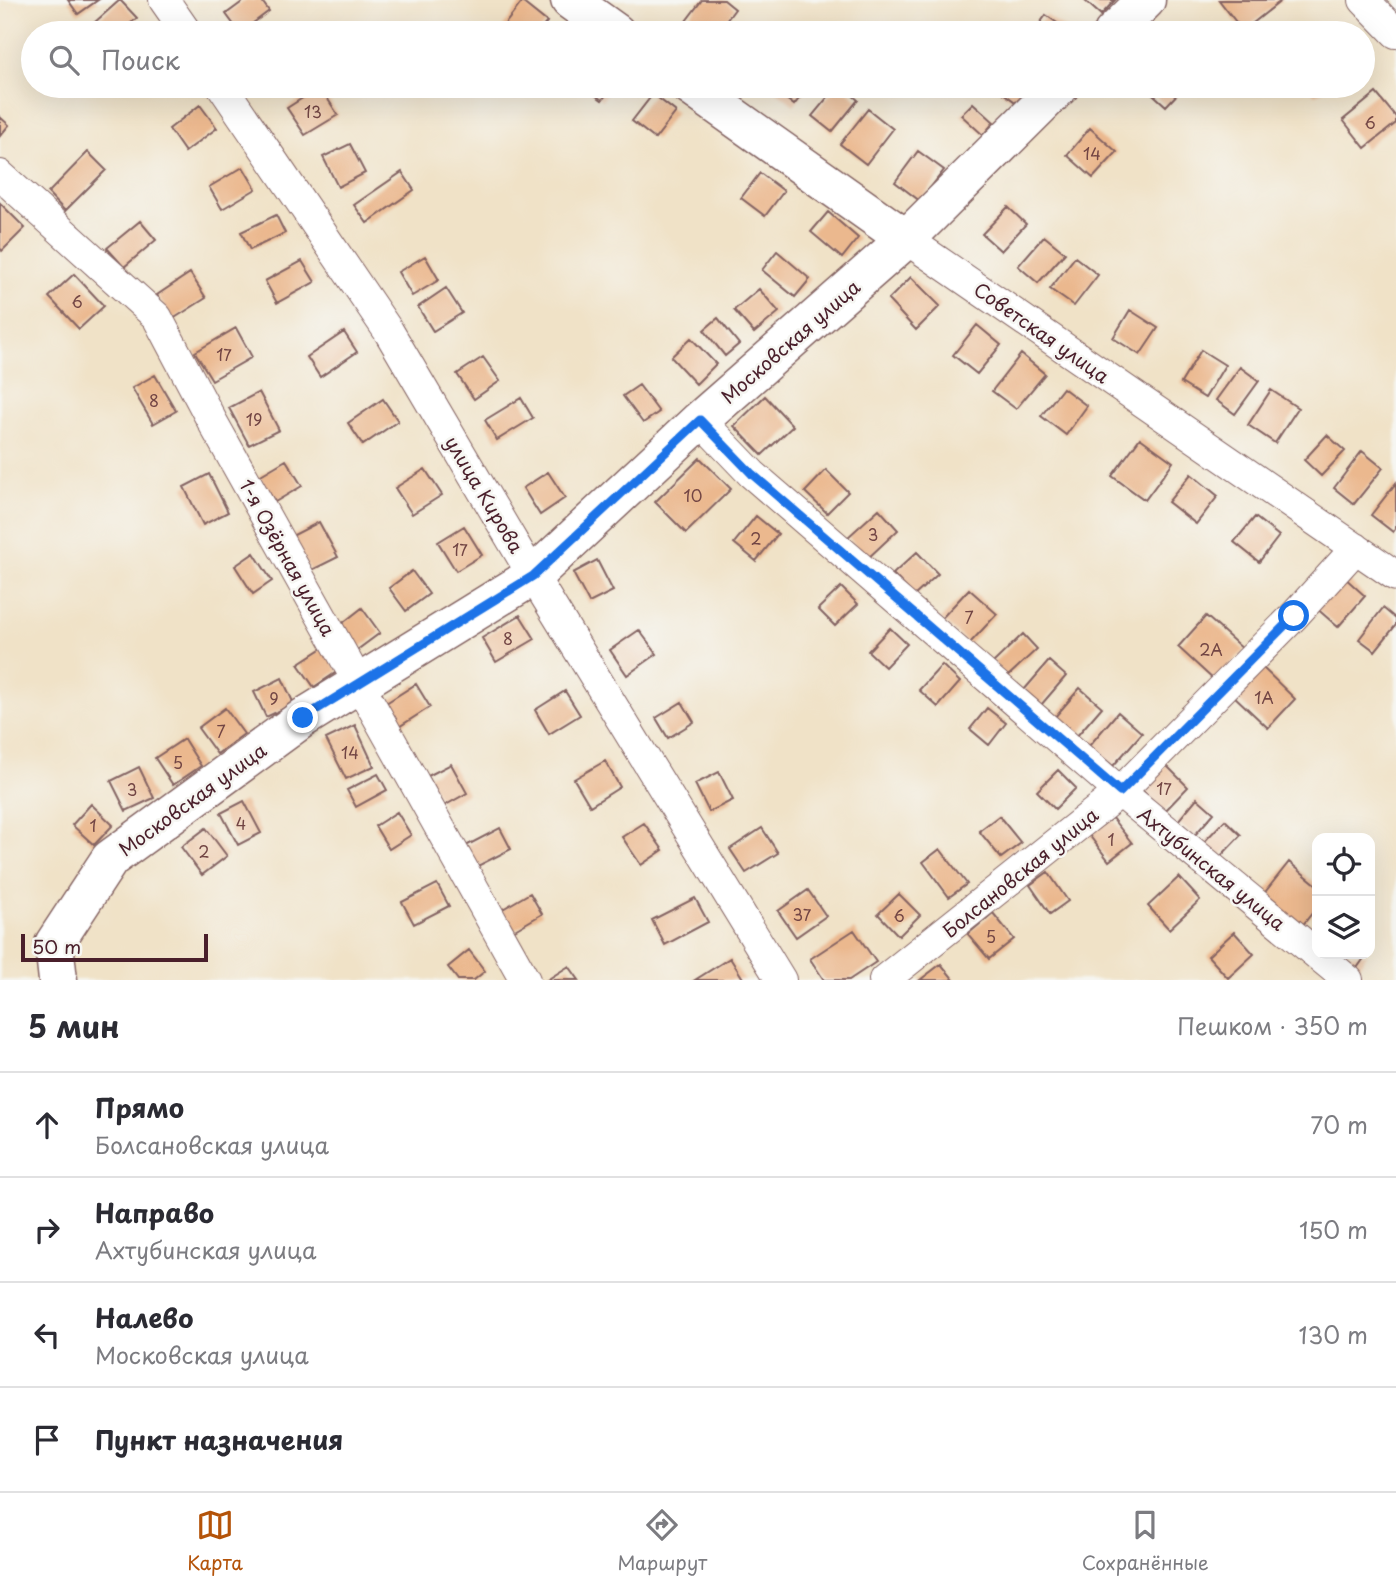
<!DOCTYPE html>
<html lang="ru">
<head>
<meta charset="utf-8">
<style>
	body { margin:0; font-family:"Playpen Sans",sans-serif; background:#f2f2f3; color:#2b2b33 }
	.controls { position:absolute; right:21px; bottom:21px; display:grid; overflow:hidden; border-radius:14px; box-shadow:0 7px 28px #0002 }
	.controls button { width:63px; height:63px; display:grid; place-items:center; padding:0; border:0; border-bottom:2px solid #e1e1e2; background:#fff; color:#2b2b33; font:35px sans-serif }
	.scale { position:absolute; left:21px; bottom:18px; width:187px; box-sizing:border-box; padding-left:7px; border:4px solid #4a1f2b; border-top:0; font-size:19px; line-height:24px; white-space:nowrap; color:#4a1f2b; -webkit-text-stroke:5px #f6f6f2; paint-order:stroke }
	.stop { position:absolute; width:21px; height:21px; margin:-16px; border:5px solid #1a73e8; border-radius:50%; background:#fff }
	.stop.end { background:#1a73e8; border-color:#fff; box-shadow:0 2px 7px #0008 }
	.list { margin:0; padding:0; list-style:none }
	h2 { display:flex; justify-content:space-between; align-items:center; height:91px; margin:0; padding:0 28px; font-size:30px }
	h2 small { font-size:23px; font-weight:400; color:#7c7c81 }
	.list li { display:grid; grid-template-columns:46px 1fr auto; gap:21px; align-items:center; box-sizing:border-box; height:105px; padding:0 28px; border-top:2px solid #e1e1e2 }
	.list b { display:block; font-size:26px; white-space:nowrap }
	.list p { margin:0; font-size:23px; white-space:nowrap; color:#7c7c81 }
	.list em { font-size:23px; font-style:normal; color:#7c7c81 }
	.icon { flex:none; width:38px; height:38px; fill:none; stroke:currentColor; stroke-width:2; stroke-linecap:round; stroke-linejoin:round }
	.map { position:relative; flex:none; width:1396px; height:980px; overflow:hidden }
	.search { position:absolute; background:#fff; box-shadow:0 7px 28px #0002; left:21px; right:21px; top:21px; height:77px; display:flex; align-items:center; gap:18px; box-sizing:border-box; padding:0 24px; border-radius:38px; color:#7c7c81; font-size:26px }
	.sheet { height:511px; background:#fff }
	nav { display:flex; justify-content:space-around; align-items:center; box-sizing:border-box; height:98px; border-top:2px solid #e1e1e2; background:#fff; font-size:19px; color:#7c7c81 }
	nav a { display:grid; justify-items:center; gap:4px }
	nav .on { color:#b45309 }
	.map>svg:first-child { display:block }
	.building { fill:#ebb88e }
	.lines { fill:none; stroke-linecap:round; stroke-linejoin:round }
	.street-casing { stroke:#846362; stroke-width:32 }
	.secondary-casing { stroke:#846362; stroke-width:41 }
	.street { stroke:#fff; stroke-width:30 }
	.secondary { stroke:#fff; stroke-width:38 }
	.route { stroke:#1a73e8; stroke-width:9 }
	.labels { text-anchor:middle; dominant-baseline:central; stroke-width:5; stroke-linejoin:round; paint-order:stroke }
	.number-label { font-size:16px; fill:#724544 }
	.street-label { font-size:19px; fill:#4a1f2b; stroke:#f6f6f2 }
</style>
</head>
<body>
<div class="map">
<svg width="1396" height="980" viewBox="0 0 1396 980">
	<rect width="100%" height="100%" fill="#f6f6f2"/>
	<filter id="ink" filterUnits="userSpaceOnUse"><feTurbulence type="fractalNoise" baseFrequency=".0143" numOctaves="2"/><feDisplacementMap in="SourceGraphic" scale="14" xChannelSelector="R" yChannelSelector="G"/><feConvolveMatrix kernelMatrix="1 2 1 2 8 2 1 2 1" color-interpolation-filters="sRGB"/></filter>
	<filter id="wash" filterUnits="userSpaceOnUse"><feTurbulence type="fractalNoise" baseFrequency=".00686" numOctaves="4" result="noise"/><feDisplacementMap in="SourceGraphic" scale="28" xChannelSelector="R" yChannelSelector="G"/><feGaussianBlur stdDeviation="1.57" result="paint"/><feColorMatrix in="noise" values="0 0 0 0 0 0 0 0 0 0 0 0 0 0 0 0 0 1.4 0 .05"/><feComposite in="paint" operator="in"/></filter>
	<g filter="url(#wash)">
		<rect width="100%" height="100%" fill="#f0e2c7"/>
		<g id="blocks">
			<path class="building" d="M68 0H98L78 14Z
				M120 0 137 18 119 33H105L95 22Z
				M245 0H261L269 11 240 33 226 14Z
				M702 0H724L735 9 717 33H702L686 21Z
				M1084 0H1115L1101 15Z
				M1219 0H1282L1243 31Z
				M522 2 547 22 538 33H508L502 28Z
				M1046 15 1071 33H1033Z
				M583 86H613L602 100Z
				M778 86H809L794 105 775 90Z
				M837 86H842L858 100 832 132 812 116Z
				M994 86H1032L1018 104Z
				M1144 86H1185L1166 106Z
				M1308 86H1329L1315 95Z
				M320 87 338 115 305 135 287 108Z
				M1376 93 1396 117V123L1365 148 1343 120Z
				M653 94 676 112 655 139 632 121Z
				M973 103 994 122 983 135 961 115Z
				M200 105 217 128 185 152 169 129Z
				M868 109 893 129 866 164 840 144Z
				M0 117 9 125 0 136Z
				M1090 128 1117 152 1093 178 1067 155Z
				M350 144 365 173 338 187 323 157Z
				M918 151 944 170 920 201 895 182Z
				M88 152 106 170 65 211 48 193Z
				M243 167 256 189 222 209 209 187Z
				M402 172 414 190 367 223 354 205Z
				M760 173 784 191 765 216 741 198Z
				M0 203 25 228 2 251 0 248Z
				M1008 207 1026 224 1001 251 982 234Z
				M828 212 858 238 842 258 811 232Z
				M276 215 285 233 250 250 241 232Z
				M140 221 156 240 124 267 107 248Z
				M1044 236 1065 253 1038 283 1018 266Z
				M777 251 810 279 795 297 762 270Z
				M425 256 439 280 412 296 398 272Z
				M1075 257 1098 275 1074 306 1050 289Z
				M302 261 315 282 277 303 265 281Z
				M190 273 206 298 173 319 157 295Z
				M74 274 104 306 79 329 49 297Z
				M911 277 940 306 916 330 888 300Z
				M446 288 462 313 433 331 418 307Z
				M759 289 779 312 754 333 734 310Z
				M1130 310 1158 328 1140 355 1113 338Z
				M718 318 739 344 725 356 704 330Z
				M977 325 1001 345 977 374 953 355Z
				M236 328 252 357 212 380 195 352Z
				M344 332 357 352 320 377 307 357Z
				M691 338 716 364 696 384 671 357Z
				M1201 350 1225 365 1205 398 1181 383Z
				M1021 354 1045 374 1016 409 992 391Z
				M483 357 500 381 474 399 457 374Z
				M1240 367 1259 381 1235 414 1216 400Z
				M155 375 176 411 153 424 132 388Z
				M639 385 659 412 643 423 623 396Z
				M1063 388 1087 406 1066 435 1041 416Z
				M1271 390 1298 408 1275 443 1248 425Z
				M259 392 279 430 249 445 229 408Z
				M765 396 793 426 762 455 734 426Z
				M521 398 533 418 497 440 485 420Z
				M383 399 398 421 363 445 348 423Z
				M1327 435 1345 451 1321 476 1304 460Z
				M1140 438 1173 462 1145 500 1112 476Z
				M1362 451 1383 468 1354 504 1334 488Z
				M700 458 731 489 686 533 655 502Z
				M286 460 302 486 275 502 259 476Z
				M425 469 442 495 412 514 395 488Z
				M826 470 848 492 827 513 805 492Z
				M548 472 565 498 540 515 523 488Z
				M209 474 228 512 203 525 184 487Z
				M1191 474 1218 496 1196 524 1168 502Z
				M1396 483V528L1393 532 1371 515Z
				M879 509 898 530 867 559 848 537Z
				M756 516 778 534 756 561 734 543Z
				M1255 517 1279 536 1259 562 1234 542Z
				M319 522 338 557 310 571 292 536Z
				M464 526 482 555 456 571 438 542Z
				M917 552 938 574 914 596 893 574Z
				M254 553 272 581 253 594 235 566Z
				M597 560 613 591 589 603 573 573Z
				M412 571 429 594 406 611 389 588Z
				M1343 576 1365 596 1338 627 1315 607Z
				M841 587 858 604 835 626 818 609Z
				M969 589 997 614 969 644 941 619Z
				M362 608 380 633 357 650 339 626Z
				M1383 608 1396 619V625L1375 651 1359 639Z
				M520 615 535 639 496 662 482 638Z
				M1206 616 1244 650 1215 681 1178 647Z
				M890 628 907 644 885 667 868 651Z
				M639 630 657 654 627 675 610 650Z
				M1023 634 1037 649 1007 677 993 663Z
				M323 648 338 671 314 687 298 664Z
				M1049 661 1066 676 1041 705 1024 690Z
				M942 665 960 682 938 707 919 690Z
				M1261 666 1295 699 1268 728 1233 695Z
				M282 678 294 704 266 717 254 692Z
				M416 684 430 707 397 728 383 705Z
				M1080 688 1102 707 1076 737 1054 718Z
				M565 691 580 715 549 734 535 710Z
				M682 702 694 722 668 738 656 718Z
				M225 708 244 734 217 754 198 728Z
				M987 708 1006 723 989 745 970 729Z
				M1118 712 1142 733 1113 766 1089 746Z
				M355 725 374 766 346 779 326 739Z
				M184 739 201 766 173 785 155 758Z
				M605 761 620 787 590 806 574 779Z
				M451 764 467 793 444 806 428 776Z
				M1165 764 1188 787 1164 812 1141 789Z
				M139 767 154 798 126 811 111 781Z
				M1058 770 1076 788 1055 809 1037 791Z
				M719 772 733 800 709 812 695 784Z
				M378 774 387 790 356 807 347 790Z
				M1197 798 1214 813 1194 836 1177 822Z
				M244 801 261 833 238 845 221 813Z
				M91 804 113 825 94 845 72 825Z
				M397 812 411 835 389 849 375 826Z
				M999 816 1021 843 1001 858 979 831Z
				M1112 818 1132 843 1109 861 1089 835Z
				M1225 820 1241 835 1218 859 1202 844Z
				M644 823 663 850 641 865 622 837Z
				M206 828 227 856 202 875 181 847Z
				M500 828 511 849 472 869 462 848Z
				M762 828 778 853 746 873 730 849Z
				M940 849 967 884 949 897 923 862Z
				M1289 862 1317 885V907L1301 927 1262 896Z
				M1048 872 1068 901 1050 914 1030 885Z
				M1179 877 1200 900 1169 929 1148 906Z
				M437 884 449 906 414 924 402 902Z
				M808 890 826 916 796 937 778 911Z
				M530 893 542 914 513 931 501 910Z
				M899 894 920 915 899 936 878 914Z
				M695 898 708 922 665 945 652 920Z
				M993 913 1014 939 989 959 968 934Z
				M854 930 876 962 849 980H824L810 959Z
				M1234 932 1254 954 1228 978 1208 956Z
				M469 950 485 971 474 980H458L448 967Z
				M1341 954H1367L1355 971 1337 959Z
				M730 958 744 980H695Z
				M941 964 954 980H920Z
				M569 966 579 980H547Z"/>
		</g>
	</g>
	<g filter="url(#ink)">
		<use href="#blocks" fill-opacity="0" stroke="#846362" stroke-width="2"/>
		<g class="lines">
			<defs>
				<path id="street" d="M164 0 187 33
					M1364 0 1396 33
					M222 86 389 332 533 576 781 980
					M0 175 157 317 212 421 525 980
					M906 239 1396 576
					M700 420 752 474 1120 792 1348 980
					M884 980 1120 792 1294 616 1356 548"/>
				<path id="secondary" d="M570 0 616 33
					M1113 33 1146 0
					M690 86 906 239
					M58 980 54 944 110 859 303 718 533 576 700 420 906 239 1060 86"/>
			</defs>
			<use href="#street" class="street-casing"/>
			<use href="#secondary" class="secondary-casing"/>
			<use href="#street" class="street"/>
			<use href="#secondary" class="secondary"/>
		</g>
	</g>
	<g class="lines" filter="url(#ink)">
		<path class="route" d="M303 718 533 576 700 420 752 474 1120 792 1294 616"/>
	</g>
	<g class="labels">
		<g class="number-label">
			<text x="313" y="111">13</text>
			<text x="1370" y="122">6</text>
			<text x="1092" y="153">14</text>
			<text x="77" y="301">6</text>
			<text x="224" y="354">17</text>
			<text x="154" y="400">8</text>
			<text x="254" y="419">19</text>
			<text x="693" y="495">10</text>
			<text x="873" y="534">3</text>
			<text x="756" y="538">2</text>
			<text x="460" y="549">17</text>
			<text x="969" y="617">7</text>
			<text x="508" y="638">8</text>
			<text x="1211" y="649">2А</text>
			<text x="1264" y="697">1А</text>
			<text x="274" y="698">9</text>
			<text x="221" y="731">7</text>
			<text x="350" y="752">14</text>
			<text x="178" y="762">5</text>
			<text x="1164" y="788">17</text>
			<text x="132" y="789">3</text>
			<text x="241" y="823">4</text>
			<text x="93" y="825">1</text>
			<text x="1111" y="839">1</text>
			<text x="204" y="851">2</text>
			<text x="802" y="914">37</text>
			<text x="899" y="915">6</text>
			<text x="991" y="936">5</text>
		</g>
		<g class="street-label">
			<text transform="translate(1042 332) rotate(35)">Советская улица</text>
			<text transform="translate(790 341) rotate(-41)">Московская улица</text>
			<text transform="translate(485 494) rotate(59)">улица Кирова</text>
			<text transform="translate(288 557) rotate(61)">1-я Озёрная улица</text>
			<text transform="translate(192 799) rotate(-36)">Московская улица</text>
			<text transform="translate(1212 868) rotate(39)">Ахтубинская улица</text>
			<text transform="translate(1020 872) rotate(-39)">Болсановская улица</text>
		</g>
	</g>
</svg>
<div class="controls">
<button><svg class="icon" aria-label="locate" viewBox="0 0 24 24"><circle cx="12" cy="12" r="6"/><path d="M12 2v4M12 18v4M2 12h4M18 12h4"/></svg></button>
<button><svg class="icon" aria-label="layers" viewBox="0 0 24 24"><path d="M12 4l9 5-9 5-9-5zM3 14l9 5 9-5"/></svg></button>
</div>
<div class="scale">50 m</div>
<div class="stop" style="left:1294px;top:616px"></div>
<div class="stop end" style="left:303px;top:718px"></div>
<div class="search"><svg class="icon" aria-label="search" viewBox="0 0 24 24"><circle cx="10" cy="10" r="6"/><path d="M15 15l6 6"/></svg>Поиск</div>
</div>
<section class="sheet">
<h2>5 мин<small>Пешком · 350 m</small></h2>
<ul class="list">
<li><svg class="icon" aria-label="ahead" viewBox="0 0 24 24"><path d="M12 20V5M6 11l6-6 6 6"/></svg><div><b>Прямо</b><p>Болсановская улица</p></div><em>70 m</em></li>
<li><svg class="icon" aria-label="right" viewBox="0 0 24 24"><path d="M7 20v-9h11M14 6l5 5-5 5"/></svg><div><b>Направо</b><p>Ахтубинская улица</p></div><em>150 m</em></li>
<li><svg class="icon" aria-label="left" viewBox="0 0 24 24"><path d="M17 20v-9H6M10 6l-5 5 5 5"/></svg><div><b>Налево</b><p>Московская улица</p></div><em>130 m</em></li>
<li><svg class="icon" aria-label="arrive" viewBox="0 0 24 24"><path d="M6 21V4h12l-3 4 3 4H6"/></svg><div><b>Пункт назначения</b></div></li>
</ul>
</section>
<nav>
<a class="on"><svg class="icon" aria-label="map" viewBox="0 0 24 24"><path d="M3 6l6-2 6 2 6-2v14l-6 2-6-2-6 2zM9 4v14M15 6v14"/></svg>Карта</a>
<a><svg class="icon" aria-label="directions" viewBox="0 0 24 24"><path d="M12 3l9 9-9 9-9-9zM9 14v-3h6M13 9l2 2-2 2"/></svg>Маршрут</a>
<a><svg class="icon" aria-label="saved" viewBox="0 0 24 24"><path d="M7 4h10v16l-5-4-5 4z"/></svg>Сохранённые</a>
</nav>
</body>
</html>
